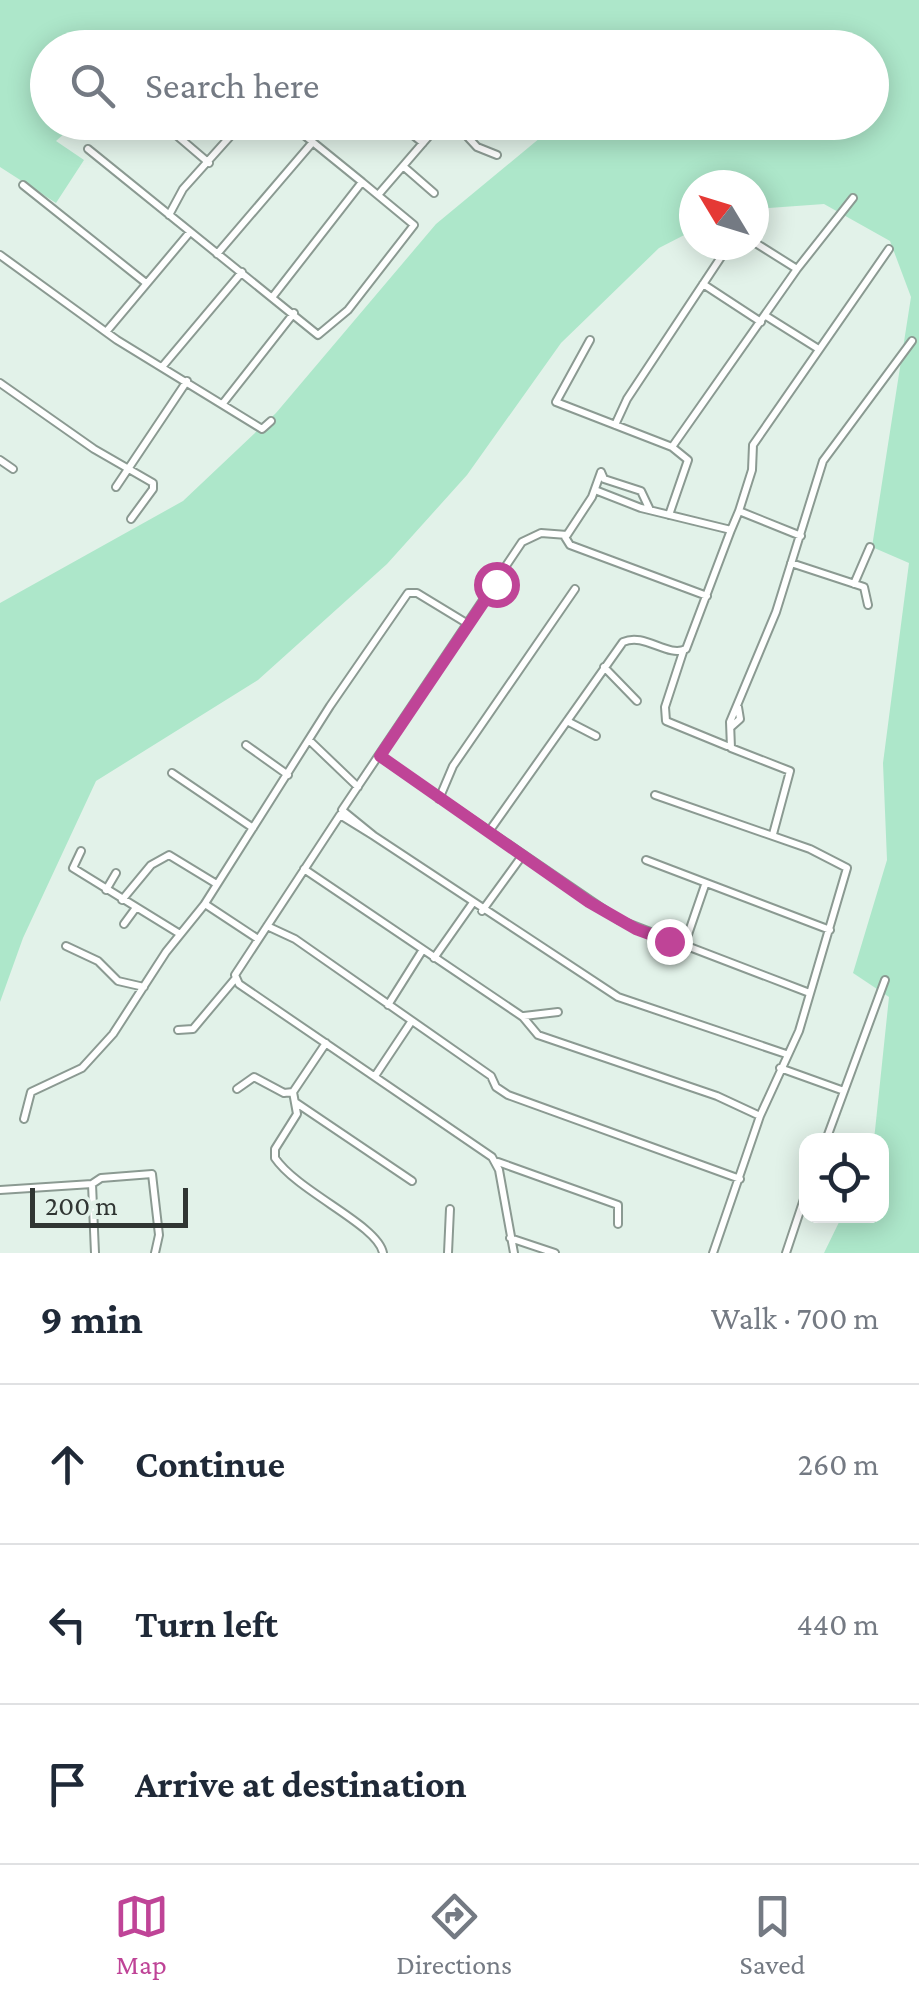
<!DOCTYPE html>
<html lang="en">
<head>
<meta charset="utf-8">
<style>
	body { margin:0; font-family:"Crimson Pro",serif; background:#f6f6f7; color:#1f2937 }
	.controls { position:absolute; right:30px; bottom:30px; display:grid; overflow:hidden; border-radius:20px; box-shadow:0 5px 25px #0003 }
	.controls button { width:90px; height:90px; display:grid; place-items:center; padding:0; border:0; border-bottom:2px solid #e0e1e3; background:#fff; color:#1f2937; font:50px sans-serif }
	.compass { position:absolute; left:679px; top:170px; width:90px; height:90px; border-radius:50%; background:#fff; box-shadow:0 5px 25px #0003; rotate:308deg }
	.scale { position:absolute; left:30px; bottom:25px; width:158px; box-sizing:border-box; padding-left:10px; border:5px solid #303633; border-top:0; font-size:28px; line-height:35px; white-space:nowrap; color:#303633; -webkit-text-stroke:8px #e2f2e9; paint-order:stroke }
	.stop { position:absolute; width:30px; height:30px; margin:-22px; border:8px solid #bf4497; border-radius:50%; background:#fff }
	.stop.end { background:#bf4497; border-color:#fff; box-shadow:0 2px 10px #0008 }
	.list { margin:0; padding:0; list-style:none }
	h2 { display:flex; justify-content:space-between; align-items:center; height:130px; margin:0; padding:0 40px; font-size:42px }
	h2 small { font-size:32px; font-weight:400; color:#747a83 }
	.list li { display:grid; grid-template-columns:65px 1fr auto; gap:30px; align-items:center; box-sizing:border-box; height:160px; padding:0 40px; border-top:2px solid #e0e1e3 }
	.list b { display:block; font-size:38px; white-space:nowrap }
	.list em { font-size:32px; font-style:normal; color:#747a83 }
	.icon { flex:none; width:55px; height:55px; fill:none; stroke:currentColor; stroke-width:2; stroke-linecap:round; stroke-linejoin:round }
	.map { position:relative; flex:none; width:919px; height:1253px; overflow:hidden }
	.search { position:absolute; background:#fff; box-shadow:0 5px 25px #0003; left:30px; right:30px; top:30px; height:110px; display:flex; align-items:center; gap:25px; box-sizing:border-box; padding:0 35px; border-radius:55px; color:#747a83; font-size:38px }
	.sheet { height:610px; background:#fff }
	nav { display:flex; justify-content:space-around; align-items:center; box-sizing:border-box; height:140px; border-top:2px solid #e0e1e3; background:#fff; font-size:28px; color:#747a83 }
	nav a { display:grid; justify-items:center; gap:5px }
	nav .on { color:#bf4497 }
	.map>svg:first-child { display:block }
	.green { fill:#ade7ca }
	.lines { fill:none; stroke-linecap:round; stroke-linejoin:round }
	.street-casing { stroke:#8b9a92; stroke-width:10 }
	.street { stroke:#fff; stroke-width:6 }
	.route { stroke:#bf4497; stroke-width:12 }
</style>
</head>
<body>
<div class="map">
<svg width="919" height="1253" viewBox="0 0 919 1253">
	<rect width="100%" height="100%" fill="#e2f2e9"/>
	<path class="green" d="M0 0H919V1253H824L842 1216H882V1140H874L889 997 853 973 887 860 883 763 909 563 872 547 911 297 890 241 824 204 754 209V185H694V230L659 248 561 343 467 475 387 564 258 680 96 781 23 938 0 1002V603L183 501 276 413 436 224 558 123 872 122V48H551L510 35 454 48H48V122L76 123 56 141 84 160 56 203 0 167Z"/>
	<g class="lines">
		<defs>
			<path id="street" d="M161 122 209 163
				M397 122 423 143
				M454 122 477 147 497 155
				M537 122 553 135
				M88 149 318 335 348 310 414 225 362 182
				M403 166 434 193
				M23 185 146 283
				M378 195 441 122
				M169 215 183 189 243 122
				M217 254 312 143
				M0 255 117 340 262 429 271 421
				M797 269 853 198
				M703 284 761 322
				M274 295 362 182 288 122
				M766 316 817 348
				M106 332 190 232
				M590 340 556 402 672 447
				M162 367 242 272
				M0 383 94 449 153 483V489L131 519
				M224 402 294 313
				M615 425 627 399 729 245
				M0 460 13 469
				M601 472 604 479 641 491 650 510
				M116 487 187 381
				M595 490 641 508 731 530 739 511
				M669 515 688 460 672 447 797 269 754 242
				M801 536 739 511 752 470 753 445 889 249
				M565 537 570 545 707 596
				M791 563 864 587 868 605
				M854 584 870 547
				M683 652 665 707 666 721 727 746
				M604 667 637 701
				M567 721 596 736
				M731 727 740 719 738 707
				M309 740 358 787
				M246 745 288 775
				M379 756 619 920 807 992
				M172 773 253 828
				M655 795 810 849 847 868 799 1031 760 1116 713 1253
				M439 799 453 766 575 589
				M490 830 623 642C645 632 667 658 686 649L731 530
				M773 834 790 771 731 748 730 722 776 612 823 461 912 341
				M374 836 618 997 786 1054
				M81 851 73 868 180 934
				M646 860 830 930
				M304 869 523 1017 538 1035 717 1096 760 1116
				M106 890 116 873
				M122 900 151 865 169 855 215 883
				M205 904 258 939
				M482 911 522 856
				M124 924 135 909
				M267 926 295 939 491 1076 496 1087 508 1095 740 1179
				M66 946 98 961 118 981 144 987
				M684 946 705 885
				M434 958 472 904
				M388 1005 422 951
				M524 1016 558 1012
				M178 1030 193 1029 235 979
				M326 1043 293 1092 297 1114 275 1149V1158C298 1192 378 1225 383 1253
				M780 1068 844 1091
				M375 1076 411 1022
				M237 1089 254 1077 284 1093 293 1092
				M295 1102 412 1181
				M24 1119 31 1092 82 1068 113 1034 166 952 204 905 330 706 408 593H417L468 624
				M826 1140 885 980
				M498 1162 618 1205V1224
				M92 1184 95 1253
				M0 1190 92 1184 101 1178 152 1174 159 1235 155 1253
				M510 1238 555 1253
				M448 1253 450 1209
				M514 1253 499 1170 492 1157 239 984 235 975 340 815 374 836 342 810 522 542 541 533 567 535 592 497 601 472
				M786 1253 806 1193"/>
		</defs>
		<use href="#street" class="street-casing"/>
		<use href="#street" class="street"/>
	</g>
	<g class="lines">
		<path class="route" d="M496 584 380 756 589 902 636 929 669 941"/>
	</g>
</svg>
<div class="controls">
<button><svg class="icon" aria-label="locate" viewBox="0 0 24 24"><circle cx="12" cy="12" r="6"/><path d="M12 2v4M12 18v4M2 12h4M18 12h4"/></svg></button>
</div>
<svg class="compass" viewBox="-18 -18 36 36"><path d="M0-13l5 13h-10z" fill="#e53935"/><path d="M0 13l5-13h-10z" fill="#747a83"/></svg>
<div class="scale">200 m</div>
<div class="stop" style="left:496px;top:584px"></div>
<div class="stop end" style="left:669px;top:941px"></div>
<div class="search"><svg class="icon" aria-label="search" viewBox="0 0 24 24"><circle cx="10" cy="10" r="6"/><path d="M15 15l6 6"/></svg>Search here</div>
</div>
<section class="sheet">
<h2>9 min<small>Walk · 700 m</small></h2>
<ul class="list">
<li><svg class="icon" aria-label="ahead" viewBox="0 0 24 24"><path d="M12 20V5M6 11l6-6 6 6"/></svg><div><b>Continue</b></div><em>260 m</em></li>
<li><svg class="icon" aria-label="left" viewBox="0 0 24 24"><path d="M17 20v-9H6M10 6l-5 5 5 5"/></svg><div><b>Turn left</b></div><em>440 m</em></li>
<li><svg class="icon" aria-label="arrive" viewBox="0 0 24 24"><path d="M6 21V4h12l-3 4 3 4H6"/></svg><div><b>Arrive at destination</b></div></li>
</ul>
</section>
<nav>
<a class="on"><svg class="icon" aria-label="map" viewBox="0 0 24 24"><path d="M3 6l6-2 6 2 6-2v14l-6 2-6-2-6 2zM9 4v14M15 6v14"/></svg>Map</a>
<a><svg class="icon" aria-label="directions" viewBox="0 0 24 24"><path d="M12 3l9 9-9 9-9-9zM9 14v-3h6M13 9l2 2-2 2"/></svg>Directions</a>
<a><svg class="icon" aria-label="saved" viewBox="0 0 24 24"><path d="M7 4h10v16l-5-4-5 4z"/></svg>Saved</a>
</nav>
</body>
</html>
